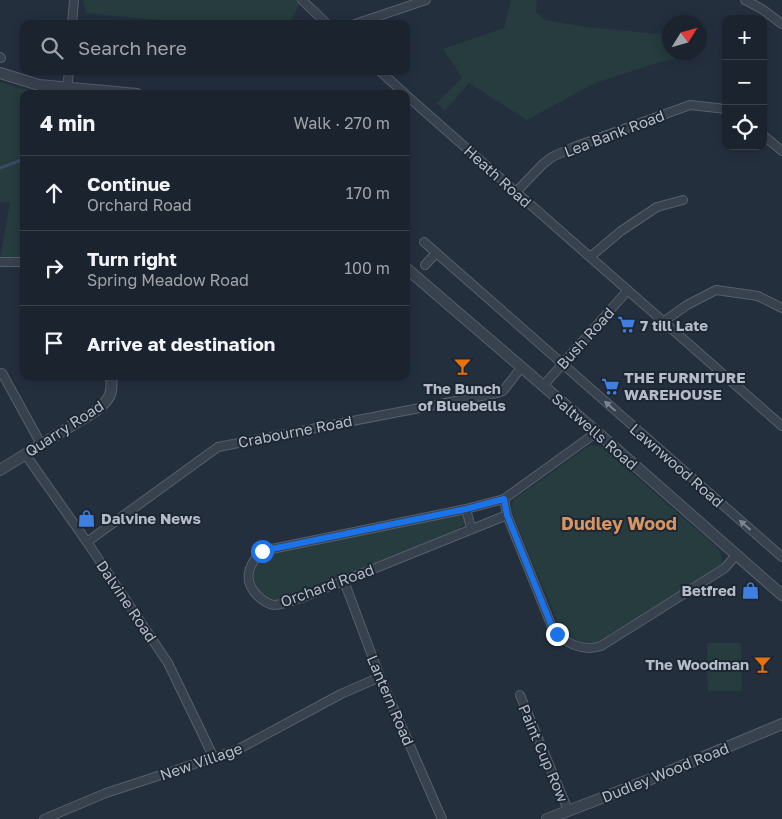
<!DOCTYPE html>
<html lang="en">
<head>
<meta charset="utf-8">
<style>
	body { margin:0; font-family:"Golos Text",sans-serif; background:#242b36; color:#f1f3f6 }
	.controls { position:absolute; right:15px; top:15px; display:grid; overflow:hidden; border-radius:10px; box-shadow:0 2px 12px #0003 }
	.controls button { width:45px; height:45px; display:grid; place-items:center; padding:0; border:0; border-bottom:1px solid #39404a; background:#1b232e; color:#f1f3f6; font:25px sans-serif }
	.compass { position:absolute; left:662px; top:15px; width:45px; height:45px; border-radius:50%; background:#1b232e; box-shadow:0 2px 12px #0003; rotate:53deg }
	.stop { position:absolute; width:15px; height:15px; margin:-11px; border:4px solid #1a73e8; border-radius:50%; background:#fff }
	.stop.end { background:#1a73e8; border-color:#fff; box-shadow:0 1px 5px #0008 }
	.list { margin:0; padding:0; list-style:none }
	h2 { display:flex; justify-content:space-between; align-items:center; height:65px; margin:0; padding:0 20px; font-size:21px }
	h2 small { font-size:16px; font-weight:400; color:#a0a4aa }
	.list li { display:grid; grid-template-columns:32px 1fr auto; gap:15px; align-items:center; box-sizing:border-box; height:75px; padding:0 20px; border-top:1px solid #39404a }
	.list b { display:block; font-size:19px; white-space:nowrap }
	.list p { margin:0; font-size:16px; white-space:nowrap; color:#a0a4aa }
	.list em { font-size:16px; font-style:normal; color:#a0a4aa }
	.icon { flex:none; width:28px; height:28px; fill:none; stroke:currentColor; stroke-width:2; stroke-linecap:round; stroke-linejoin:round }
	.map { position:relative; flex:none; width:782px; height:819px; overflow:hidden }
	.search { position:absolute; background:#1b232e; box-shadow:0 2px 12px #0003; left:20px; top:20px; width:390px; height:55px; display:flex; align-items:center; gap:12px; box-sizing:border-box; padding:0 18px; border-radius:10px; color:#a0a4aa; font-size:19px }
	.panel { position:absolute; background:#1b232e; box-shadow:0 2px 12px #0003; left:20px; top:90px; width:390px; height:290px; border-radius:10px }
	.map>svg:first-child { display:block }
	.green { fill:#263c3f }
	.lines { fill:none; stroke-linecap:round; stroke-linejoin:round }
	.stream { stroke:#394c67; stroke-width:3 }
	.minor-casing { stroke:#565f6c; stroke-width:10 }
	.tertiary-casing { stroke:#565f6c; stroke-width:12 }
	.minor { stroke:#38414e; stroke-width:8 }
	.tertiary { stroke:#38414e; stroke-width:10 }
	.oneway { fill:#7c8592 }
	.route { stroke:#1a73e8; stroke-width:6 }
	.labels { text-anchor:middle; dominant-baseline:central; stroke-width:4; stroke-linejoin:round; paint-order:stroke }
	.street-label { font-size:15px; fill:#b4bcc9; stroke:#1d2633 }
	.poi-label { font-size:15px; font-weight:bold; fill:#b4bcc9; stroke:#1d2633; text-anchor:start }
	.quarter-label { font-size:18px; font-weight:bold; fill:#d59563; stroke:#1d2633 }
</style>
</head>
<body>
<div class="map">
<svg width="782" height="819" viewBox="0 0 782 819">
	<rect width="100%" height="100%" fill="#242f3e"/>
	<path class="green" d="M83 0H303L288 24H194L86 13Z
		M511 0H537L536 12 544 20 587 27 669 35 670 52 692 53 690 56 660 62 595 83 527 120 469 83 445 111 437 103 462 77 443 49 504 28Z
		M0 82 18 88 53 94H24V259H0L10 203 0 202Z
		M590 445 601 446 720 550 723 564 597 642C577 642 576 641 560 628L512 512 513 500Z
		M459 514 463 517 465 523 458 530 277 601C249 595 246 567 270 553Z
		M707 643H741L742 691H708Z"/>
	<g class="lines">
		<path class="stream" d="M0 168 24 159"/>
		<defs>
			<path id="minor" d="M302 0 327 24
				M745 0 762 9 782 24
				M72 24 74 0
				M355 24 426 0
				M0 57 1 58
				M380 71 405 94
				M67 89 69 71
				M406 95 782 426
				M763 135 782 151
				M516 192 543 164 552 157 574 147 690 105 726 109
				M424 242 782 557
				M590 257 621 231 657 207 683 200
				M0 262H24
				M425 265 436 253
				M663 322 687 305 716 290 758 296 782 308
				M2 373 41 444
				M543 386 628 290
				M25 454 87 542 168 663 214 758
				M504 499 507 515 301 598C293 600 282 605 274 605 269 605 264 601 260 598 242 582 247 566 262 551L466 509 504 499 597 432
				M466 509 471 528
				M507 515 552 627C563 643 582 652 601 646L725 568 736 555
				M87 542 218 447 497 393 503 391 521 368
				M344 581 380 677 442 819
				M520 695 568 810
				M44 819 106 793 237 750 341 694 380 677"/>
			<path id="tertiary" d="M0 73 39 85 137 94
				M406 268 597 432 782 595
				M0 470 97 410C110 399 113 394 111 376
				M547 819 651 779 782 724"/>
		</defs>
		<use href="#minor" class="minor-casing"/>
		<use href="#tertiary" class="tertiary-casing"/>
		<use href="#minor" class="minor"/>
		<use href="#tertiary" class="tertiary"/>
	</g>
	<defs><path id="oneway-solid" d="M-6-.8H1V-3.2L6.5 0L1 3.2V.8H-6Z" transform="scale(1.25)"/></defs>
	<g class="oneway">
		<use href="#oneway-solid" transform="translate(610 406) rotate(-139)"/>
		<use href="#oneway-solid" transform="translate(745 525) rotate(-139)"/>
	</g>
	<g class="lines">
		<path class="route" d="M262 551 466 509 504 499 507 515 552 627 557 634"/>
	</g>
	<defs>
		<symbol id="supermarket-bare" viewBox="-9 -9 18 18"><path d="M-6-5.5h2.5l.6 2H6L4.5 2H-2.5L-4.4-4H-6ZM-1.5 3.2a1.3 1.3 0 1 0 .1 0ZM3 3.2a1.3 1.3 0 1 0 .1 0Z" fill="#3f7fe0" stroke="#1d2633" stroke-width="2.5" paint-order="stroke"/></symbol>
		<symbol id="bar-bare" viewBox="-9 -9 18 18"><path d="M-6-5H6L.8 .8V4.5H3.5V6h-7V4.5H-.8V.8Z" fill="#e8710a" stroke="#1d2633" stroke-width="2.5" paint-order="stroke"/></symbol>
		<symbol id="shop-bare" viewBox="-9 -9 18 18"><path d="M-5-2.5h2.3a2.7 3.5 0 0 1 5.4 0H5L5.5 6h-11ZM-1.5-2.5h3a1.5 2.3 0 0 0-3 0Z" fill="#3f7fe0" stroke="#1d2633" stroke-width="2.5" paint-order="stroke"/></symbol>
	</defs>
	<g fill-rule="evenodd">
		<use href="#supermarket-bare" x="614" y="312" width="25" height="25"/>
		<use href="#bar-bare" x="450" y="354" width="25" height="25"/>
		<use href="#supermarket-bare" x="598" y="374" width="25" height="25"/>
		<use href="#shop-bare" x="74" y="506" width="25" height="25"/>
		<use href="#shop-bare" x="738" y="578" width="25" height="25"/>
		<use href="#bar-bare" x="750" y="652" width="25" height="25"/>
	</g>
	<g class="labels">
		<g class="street-label">
			<text transform="translate(614 133) rotate(-21)">Lea Bank Road</text>
			<text transform="translate(498 176) rotate(42)">Heath Road</text>
			<text transform="translate(585 338) rotate(-48)">Bush Road</text>
			<text transform="translate(64 428) rotate(-33)">Quarry Road</text>
			<text transform="translate(295 431) rotate(-11)">Crabourne Road</text>
			<text transform="translate(595 431) rotate(41)">Saltwells Road</text>
			<text transform="translate(677 465) rotate(41)">Lawnwood Road</text>
			<text transform="translate(327 585) rotate(-20)">Orchard Road</text>
			<text transform="translate(127 601) rotate(56)">Dalvine Road</text>
			<text transform="translate(391 700) rotate(67)">Lantern Road</text>
			<text transform="translate(544 753) rotate(67)">Paint Cup Row</text>
			<text transform="translate(201 761) rotate(-19)">New Village</text>
			<text transform="translate(665 772) rotate(-22)">Dudley Wood Road</text>
		</g>
		<g class="poi-label">
			<text x="640" y="325">7 till Late</text>
			<text x="624" y="377">THE FURNITURE<tspan x="624" dy="17">WAREHOUSE</tspan></text>
			<text x="462" y="388" text-anchor="middle">The Bunch<tspan x="462" dy="17">of Bluebells</tspan></text>
			<text x="101" y="518">Dalvine News</text>
			<text x="736" y="590" text-anchor="end">Betfred</text>
			<text x="749" y="664" text-anchor="end">The Woodman</text>
		</g>
		<g class="quarter-label">
			<text x="619" y="523">Dudley Wood</text>
		</g>
	</g>
</svg>
<div class="controls">
<button>+</button>
<button>−</button>
<button><svg class="icon" aria-label="locate" viewBox="0 0 24 24"><circle cx="12" cy="12" r="6"/><path d="M12 2v4M12 18v4M2 12h4M18 12h4"/></svg></button>
</div>
<svg class="compass" viewBox="-18 -18 36 36"><path d="M0-13l5 13h-10z" fill="#e53935"/><path d="M0 13l5-13h-10z" fill="#a0a4aa"/></svg>
<div class="stop" style="left:262px;top:551px"></div>
<div class="stop end" style="left:557px;top:634px"></div>
<div class="search"><svg class="icon" aria-label="search" viewBox="0 0 24 24"><circle cx="10" cy="10" r="6"/><path d="M15 15l6 6"/></svg>Search here</div>
<section class="panel">
<h2>4 min<small>Walk · 270 m</small></h2>
<ul class="list">
<li><svg class="icon" aria-label="ahead" viewBox="0 0 24 24"><path d="M12 20V5M6 11l6-6 6 6"/></svg><div><b>Continue</b><p>Orchard Road</p></div><em>170 m</em></li>
<li><svg class="icon" aria-label="right" viewBox="0 0 24 24"><path d="M7 20v-9h11M14 6l5 5-5 5"/></svg><div><b>Turn right</b><p>Spring Meadow Road</p></div><em>100 m</em></li>
<li><svg class="icon" aria-label="arrive" viewBox="0 0 24 24"><path d="M6 21V4h12l-3 4 3 4H6"/></svg><div><b>Arrive at destination</b></div></li>
</ul>
</section>
</div>
</body>
</html>
